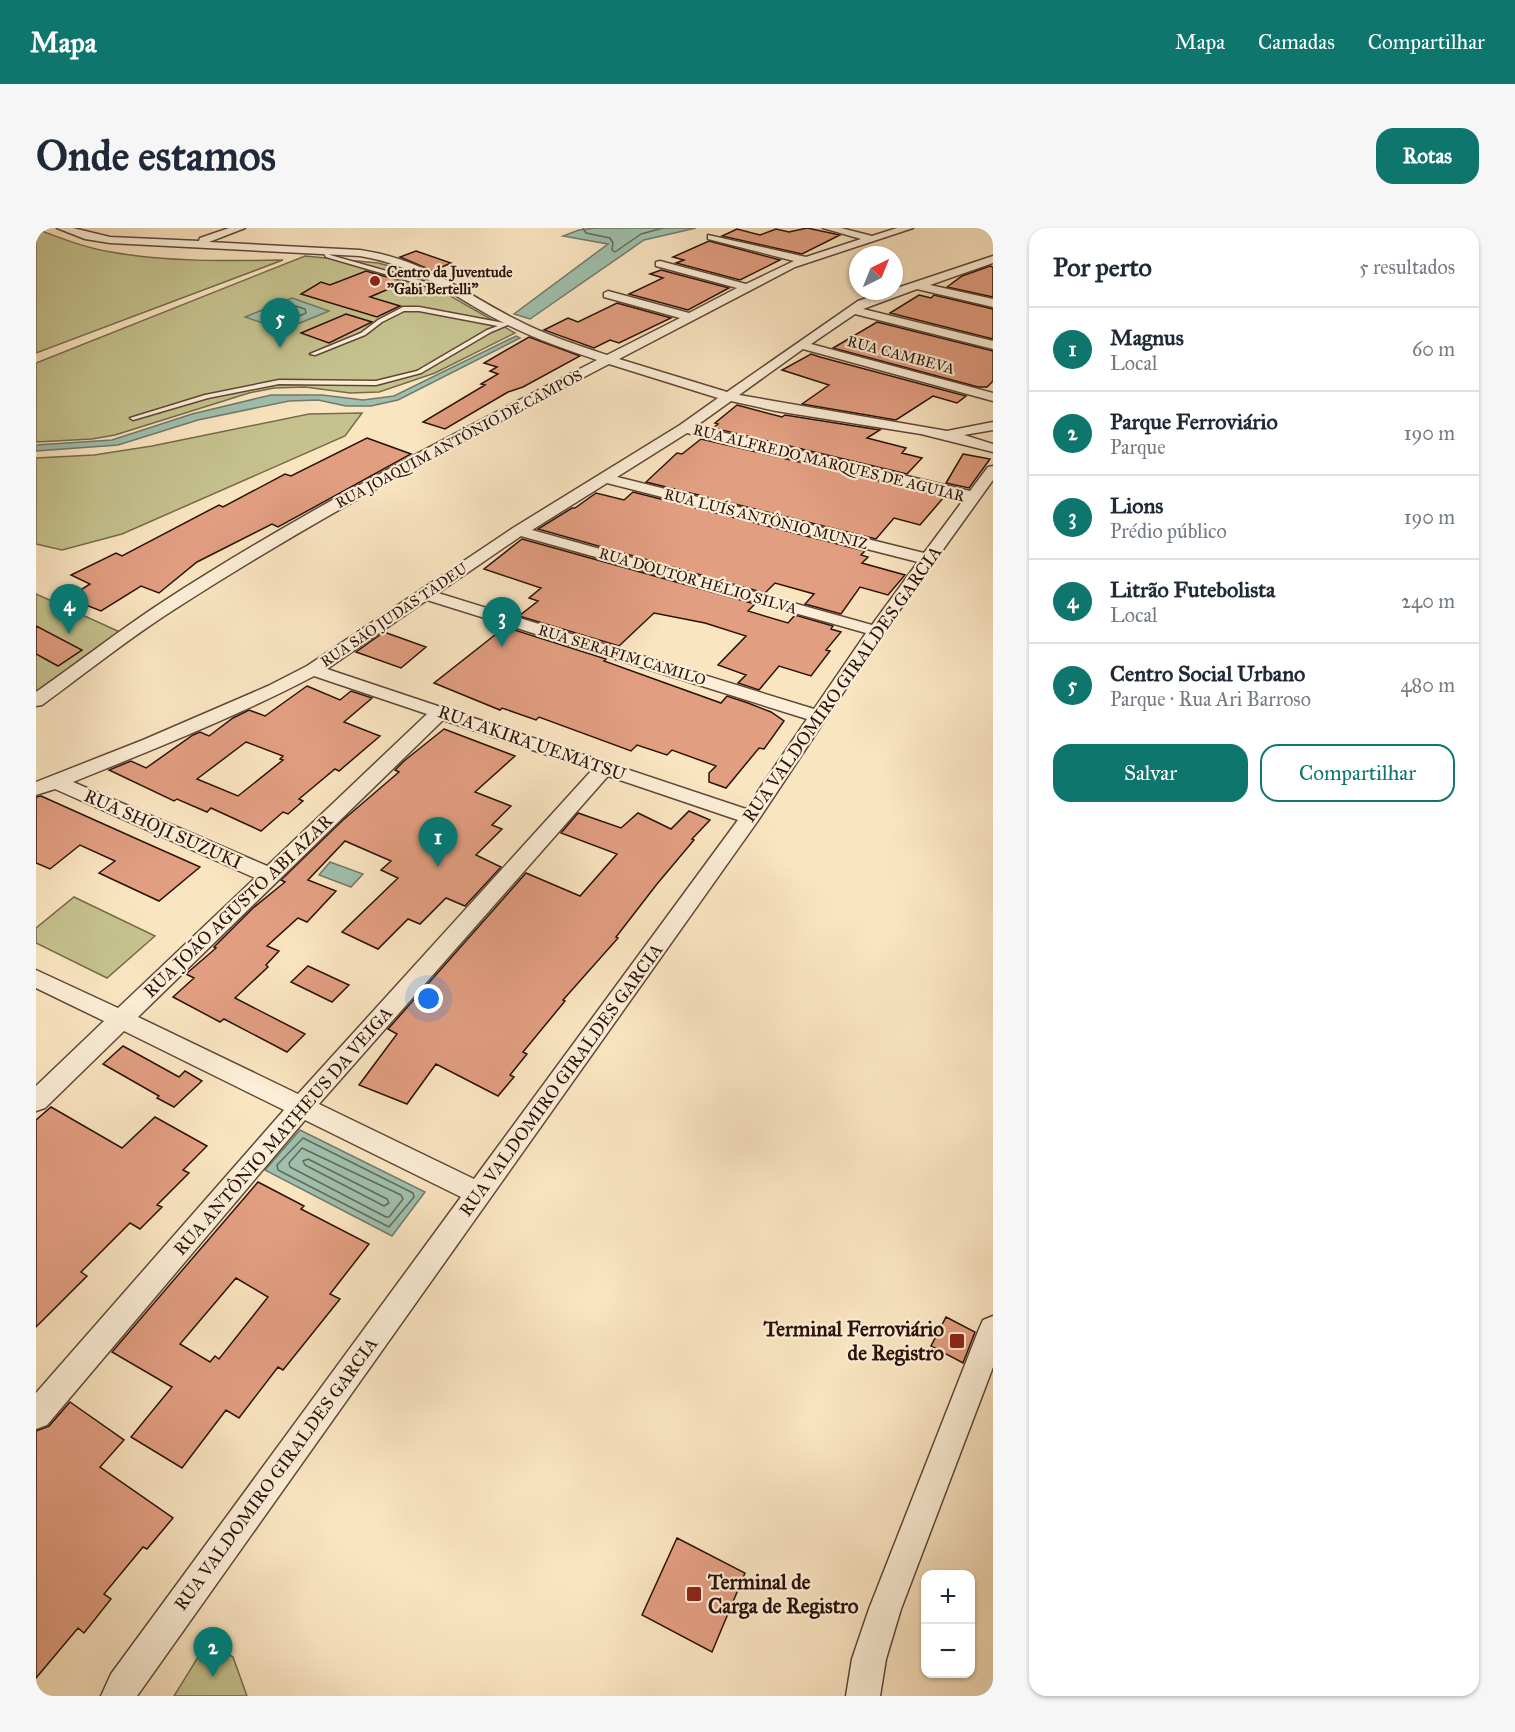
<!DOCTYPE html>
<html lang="pt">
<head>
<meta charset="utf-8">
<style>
	body { margin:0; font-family:"IM FELL Great Primer",serif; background:#f6f6f7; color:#1f2937 }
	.controls { position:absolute; right:18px; bottom:18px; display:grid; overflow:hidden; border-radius:12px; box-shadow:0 2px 4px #0004 }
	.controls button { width:54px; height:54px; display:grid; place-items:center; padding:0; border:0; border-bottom:2px solid #e0e1e3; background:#fff; color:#1f2937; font:30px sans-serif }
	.compass { position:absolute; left:813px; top:18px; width:54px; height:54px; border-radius:50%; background:#fff; box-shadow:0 2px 4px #0004; rotate:43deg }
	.you { position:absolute; left:393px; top:771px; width:21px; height:21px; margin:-15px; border:4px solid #fff; border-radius:50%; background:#1a73e8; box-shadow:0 0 0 9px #1a73e833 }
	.badge { display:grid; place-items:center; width:39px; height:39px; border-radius:50%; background:#0f766e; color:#fff; font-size:20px; font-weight:700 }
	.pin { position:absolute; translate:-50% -50px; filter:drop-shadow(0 2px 3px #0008) }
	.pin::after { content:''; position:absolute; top:32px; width:21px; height:18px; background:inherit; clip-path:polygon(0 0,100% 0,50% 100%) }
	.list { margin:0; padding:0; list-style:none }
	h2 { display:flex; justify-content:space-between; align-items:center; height:78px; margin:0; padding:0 24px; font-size:26px }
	h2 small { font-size:20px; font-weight:400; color:#747a83 }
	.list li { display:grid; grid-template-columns:39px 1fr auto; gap:18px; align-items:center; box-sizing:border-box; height:84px; padding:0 24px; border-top:2px solid #e0e1e3 }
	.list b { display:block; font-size:22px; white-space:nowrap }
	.list p { margin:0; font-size:20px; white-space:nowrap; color:#747a83 }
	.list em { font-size:20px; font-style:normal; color:#747a83 }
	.actions { display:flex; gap:12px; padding:18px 24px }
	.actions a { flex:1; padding:14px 0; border:2px solid #0f766e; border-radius:18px; text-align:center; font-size:21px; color:#0f766e }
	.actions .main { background:#0f766e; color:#fff }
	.map { position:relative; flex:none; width:957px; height:1468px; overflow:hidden; border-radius:18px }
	header { display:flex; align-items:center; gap:36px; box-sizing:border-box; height:84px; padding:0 30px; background:#0f766e; color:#fff }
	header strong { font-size:28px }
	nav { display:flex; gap:33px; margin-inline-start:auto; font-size:21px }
	.intro { display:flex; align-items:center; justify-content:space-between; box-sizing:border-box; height:144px; padding:0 36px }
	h1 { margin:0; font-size:42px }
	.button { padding:15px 27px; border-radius:18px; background:#0f766e; color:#fff; font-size:21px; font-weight:700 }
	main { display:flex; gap:36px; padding:0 36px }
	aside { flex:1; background:#fff; border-radius:18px; box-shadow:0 2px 4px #0004 }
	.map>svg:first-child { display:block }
	.green { fill:#c5c28e; stroke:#786a4c; stroke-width:1.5 }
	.water { fill:#9fc0ad; stroke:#717a6b; stroke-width:1.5 }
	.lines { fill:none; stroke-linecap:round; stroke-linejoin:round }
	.shore { stroke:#65695b; stroke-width:1.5 }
	.building { fill:#e29e81; stroke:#2b1209; stroke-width:1.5; fill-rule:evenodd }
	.lane-casing { stroke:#5f4737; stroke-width:3 }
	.street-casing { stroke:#5f4737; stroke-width:3 }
	.lane { fill:#fceed7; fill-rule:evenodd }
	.street { fill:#fceed7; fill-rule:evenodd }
	.poi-dot { fill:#8f2418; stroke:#fceed7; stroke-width:2 }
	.labels { text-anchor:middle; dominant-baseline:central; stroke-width:4.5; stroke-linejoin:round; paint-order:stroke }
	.far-poi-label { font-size:15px; font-weight:bold; fill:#2b1209; stroke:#fceed7; text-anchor:start }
	.far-street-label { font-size:15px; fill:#2b1209; stroke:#fceed7 }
	.street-label { font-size:18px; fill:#2b1209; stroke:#fceed7 }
	.near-poi-label { font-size:21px; font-weight:bold; fill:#2b1209; stroke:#fceed7; text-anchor:end }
</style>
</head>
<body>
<header>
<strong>Mapa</strong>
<nav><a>Mapa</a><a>Camadas</a><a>Compartilhar</a></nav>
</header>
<div class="intro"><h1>Onde estamos</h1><a class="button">Rotas</a></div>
<main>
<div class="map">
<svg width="957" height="1468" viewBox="0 0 957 1468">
	<rect width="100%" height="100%" fill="#fae5c1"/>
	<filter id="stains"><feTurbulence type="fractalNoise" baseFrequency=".00333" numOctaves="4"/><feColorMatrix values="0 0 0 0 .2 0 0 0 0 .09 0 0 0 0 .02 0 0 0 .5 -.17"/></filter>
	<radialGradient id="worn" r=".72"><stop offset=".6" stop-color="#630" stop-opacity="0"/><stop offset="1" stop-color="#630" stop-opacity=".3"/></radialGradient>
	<path class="green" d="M0 1C25 10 49 20 75 24 131 34 190 33 247 32L0 125Z
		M269 28 342 35 369 42 479 105 399 145 343 164 314 165 269 159 238 160 213 165 79 207 56 211 0 214V135Z
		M326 185 309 208 86 306 26 322 0 316V230L58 227 116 218 273 186Z
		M0 366 86 405 0 469Z
		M38 669 119 708 71 750 0 715V700Z
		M172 1413 197 1429 211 1468H138Z"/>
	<path class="water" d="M559 0H660L608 12 494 91 478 86 572 16 527 8 543 2Z
		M256 70 293 83 247 102 209 89Z
		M480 108 484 110 362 172 335 178H310L282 172 253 173 162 192 82 217 0 223V217L76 212 156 186 235 167H286L327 172 358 168Z
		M294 634 327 646 315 659 283 647Z
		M264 902 389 964 356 1008 229 942Z"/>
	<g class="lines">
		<path class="shore" d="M547 0 550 5 574 10 577 15 576 22 579 24 605 6 627 0
			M256 77 269 81 270 85 247 95 232 89 234 85Z
			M267 910 377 965 378 969 353 999 242 942 241 937Z
			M266 920 365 967 367 971 353 989H350L254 939 253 935Z
			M272 931 351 971 353 975 348 978 269 937 267 933Z"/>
	</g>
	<path class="building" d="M771 0 804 7 766 26 686 8 701 1 724 7 740 1 753 4Z
		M673 13 744 32 704 52 640 35 648 32 637 29Z
		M380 23 415 35 397 43 364 29Z
		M954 38 957 39V69L911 59 926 48Z
		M625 42 693 60 652 82 593 66 627 50 614 46Z
		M330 43 369 54 334 69 364 78 341 89 265 66 285 54 294 57Z
		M883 67 895 70 898 67 957 81V111L854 85Z
		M581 75 635 90 583 115 574 112 558 120 508 102 532 90 542 94Z
		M310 86 336 94 293 115 265 105Z
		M841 94 957 123V153L951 159H942L797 120Z
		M493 109 544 128 487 159 472 164 409 201 387 194 449 157 445 156 462 146 454 143 461 139 448 135Z
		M775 126 784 129 930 168 921 175 897 168 860 192 766 176 793 157 746 142Z
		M701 177 746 189 749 187 844 202 831 210 870 220 866 225 886 230 871 246 677 200 682 196 679 195Z
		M331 210 375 226 242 299 236 296 161 334 123 365 105 358 65 383 32 370 54 356 35 347 80 325 86 328 183 277 187 279 249 246 255 248Z
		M665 211 869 259 908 269 884 297 858 290 840 311 610 254 641 225 646 226Z
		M927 226 954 231 933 260 910 255Z
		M597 264 829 323 825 327 832 329 826 335 869 347 852 367 824 359 805 386 769 376 778 366 739 355 729 365 502 301 536 280H539L560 265 588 272Z
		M486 311 719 376 712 383 752 395 759 387 797 398 795 401 805 404 790 422 794 423 775 448 743 438 723 462 702 455 710 447 682 437 710 408 669 395 618 385 583 418 483 388 502 373 493 370 505 360 448 341Z
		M0 398 46 422 22 438 0 426Z
		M469 399 570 431 568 433 685 475 691 468 712 475 735 484 748 493 728 521 723 520 690 560 673 554V545L680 538 636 522 631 527 601 517 595 523 503 489 500 492 466 480 464 482 398 455Z
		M348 404 390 419 365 440 320 424Z
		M271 458 304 472 315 463 336 470 308 494 344 508 303 543 299 541 263 571 267 573 252 586 247 584 225 603 175 580 171 584 141 571 138 573 73 542 95 533 110 540 157 507 164 504 173 508 197 490 213 482 229 488ZM210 514 247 528 244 531 247 532 202 568 161 551Z
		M408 501 479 528 439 564 475 578 456 597 466 601 440 627 465 639 429 678 410 670 384 696 372 691 342 721 306 704 362 650 345 642 355 633 309 613 272 652 300 663 271 694 262 690 231 718 243 723 230 737 232 739 199 770 269 806 251 824 188 791 184 794 137 769 158 750 150 746 180 720 178 719 217 680 249 654 245 652 307 592 363 544 359 542 368 533Z
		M5 568 101 611 164 639 123 673 63 645 79 633 44 617 14 641 0 635V569Z
		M653 583 674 592 656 611 658 612 621 656 580 709 582 710 527 772 529 773 487 824 491 826 474 847 478 849 462 868 400 836 371 876 323 857 361 806 352 801 490 645 544 668 581 626 525 605 542 585 585 600 602 585 635 601Z
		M272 738 313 757 296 774 255 754Z
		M87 818 143 849 149 843 166 853 138 879 121 870 123 868 67 836Z
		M15 879 86 920 119 889 171 918 147 942 153 945 121 977 126 979 104 1001 94 995 45 1044 51 1048 0 1099V892Z
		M222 954 268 978 265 981 333 1016 294 1066 304 1071 247 1142 242 1139 203 1190 190 1182 146 1240 95 1209 136 1159 76 1124ZM200 1050 232 1069 183 1131 179 1128 174 1134 144 1116Z
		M910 1089 939 1104 927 1135 895 1118Z
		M34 1174 88 1212 64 1239 137 1290 111 1321 107 1319 68 1366 75 1371 48 1405 42 1400 0 1450V1203L13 1198Z
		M641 1310 709 1345 676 1424 606 1387Z"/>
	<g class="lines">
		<defs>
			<path id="lane" d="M286 22H290L294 27 407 59H419L422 61 419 63H407L290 29Z
				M367 79H383L468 95 476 92 479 94 455 104 385 145 340 157 243 156 172 170 97 192 94 190 169 167 243 152 340 153 381 143 451 102 462 98 383 83H368L346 94 329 107 279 127 274 126 325 105 342 92Z"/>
			<path id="street" d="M21 0H37L74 9 163 13 164 10 193 0H209L173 14 324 22C392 32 423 63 481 92 510 107 541 117 571 127L644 90 568 69V65L572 63 653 85 701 60 620 38V34L624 33 710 56 758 33 672 11V7L770 29 825 11 787 0H805L836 8 861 0H877L759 39 583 131 691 164 822 73 957 28V35L894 57 957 71V79L881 61 827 81 957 113V121L819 86 775 116 957 165V173L767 121 703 167 911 203 957 194V202L928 207 957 216V224L885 206 740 183 695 173 660 198 934 263 952 239 957 238V252L847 405 721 594 101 1468H65L75 1446 425 969 269 892 11 1197 0 1201V1165L248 882 88 803 9 880 0 883V858L68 793 0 760V742L82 780 219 650 19 561 0 567V554L107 512 232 458 271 438 477 300 644 197 682 170 573 136C425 213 279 291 139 381 93 410 50 445 6 477L0 478V464C42 435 82 403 125 375 265 284 413 208 561 132 532 122 502 112 474 98 420 72 386 38 324 28L74 15 49 11ZM651 205 928 271 888 325 581 249ZM571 255 882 334 836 397 496 302ZM485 308 830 405 778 481 402 365ZM391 372 771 491 710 581 291 441ZM278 448 391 486 231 638 37 554C118 521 200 489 278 448ZM407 492 556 542 262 866 102 789ZM572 548 702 592 438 951 283 876Z
				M957 1088V1139L865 1381 850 1431 844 1468H810L816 1431 833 1381 943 1101 947 1092Z"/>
		</defs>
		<use href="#lane" class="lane-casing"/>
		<use href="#street" class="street-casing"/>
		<use href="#lane" class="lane"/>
		<use href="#street" class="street"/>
	</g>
	<g class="poi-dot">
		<circle cx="339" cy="53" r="6"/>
		<rect x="913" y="1105" width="16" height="16" rx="3"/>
		<rect x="650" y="1358" width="16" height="16" rx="3"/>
	</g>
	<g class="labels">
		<g class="far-poi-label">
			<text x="351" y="44">Centro da Juventude<tspan x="351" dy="17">"Gabi Bertelli"</tspan></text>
		</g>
		<g class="far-street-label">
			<text transform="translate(865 127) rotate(15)">RUA CAMBEVA</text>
			<text transform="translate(423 211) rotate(-28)">RUA JOAQUIM ANTÔNIO DE CAMPOS</text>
			<text transform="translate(793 235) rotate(14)">RUA ALFREDO MARQUES DE AGUIAR</text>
			<text transform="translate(730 291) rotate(14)">RUA LUÍS ANTÔNIO MUNIZ</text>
			<text transform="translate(662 353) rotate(16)">RUA DOUTOR HÉLIO SILVA</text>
			<text transform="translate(358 387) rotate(-34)">RUA SÃO JUDAS TADEU</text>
			<text transform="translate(586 427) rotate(17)">RUA SERAFIM CAMILO</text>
		</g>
		<g class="street-label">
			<text transform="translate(806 456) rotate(-55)">RUA VALDOMIRO GIRALDES GARCIA</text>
			<text transform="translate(496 515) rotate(19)">RUA AKIRA UEMATSU</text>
			<text transform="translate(127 601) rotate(24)">RUA SHOJI SUZUKI</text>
			<text transform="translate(202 678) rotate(-44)">RUA JOÃO AGUSTO ABI AZAR</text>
			<text transform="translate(525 852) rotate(-54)">RUA VALDOMIRO GIRALDES GARCIA</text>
			<text transform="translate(247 903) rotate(-49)">RUA ANTÔNIO MATHEUS DA VEIGA</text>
			<text transform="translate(240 1246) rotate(-54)">RUA VALDOMIRO GIRALDES GARCIA</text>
		</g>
		<g class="near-poi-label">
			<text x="908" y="1101">Terminal Ferroviário<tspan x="908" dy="24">de Registro</tspan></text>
			<text x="672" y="1354" text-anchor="start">Terminal de<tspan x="672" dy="24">Carga de Registro</tspan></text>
		</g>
	</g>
	<rect width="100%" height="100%" filter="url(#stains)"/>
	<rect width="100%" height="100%" fill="url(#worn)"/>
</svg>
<div class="controls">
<button>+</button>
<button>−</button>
</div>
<svg class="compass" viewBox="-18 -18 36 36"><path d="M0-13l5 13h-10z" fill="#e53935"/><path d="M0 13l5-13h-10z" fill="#747a83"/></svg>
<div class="you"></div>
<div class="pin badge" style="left:402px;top:639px">1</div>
<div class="pin badge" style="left:177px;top:1449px">2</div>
<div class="pin badge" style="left:466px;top:419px">3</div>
<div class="pin badge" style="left:33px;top:406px">4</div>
<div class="pin badge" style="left:244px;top:120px">5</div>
</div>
<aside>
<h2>Por perto<small>5 resultados</small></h2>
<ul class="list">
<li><span class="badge">1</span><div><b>Magnus</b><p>Local</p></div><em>60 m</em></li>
<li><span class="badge">2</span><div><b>Parque Ferroviário</b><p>Parque</p></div><em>190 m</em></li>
<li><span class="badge">3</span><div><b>Lions</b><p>Prédio público</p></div><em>190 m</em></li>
<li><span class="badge">4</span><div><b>Litrão Futebolista</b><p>Local</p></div><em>240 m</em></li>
<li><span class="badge">5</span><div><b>Centro Social Urbano</b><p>Parque · Rua Ari Barroso</p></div><em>480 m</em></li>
</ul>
<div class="actions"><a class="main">Salvar</a><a>Compartilhar</a></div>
</aside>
</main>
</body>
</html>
